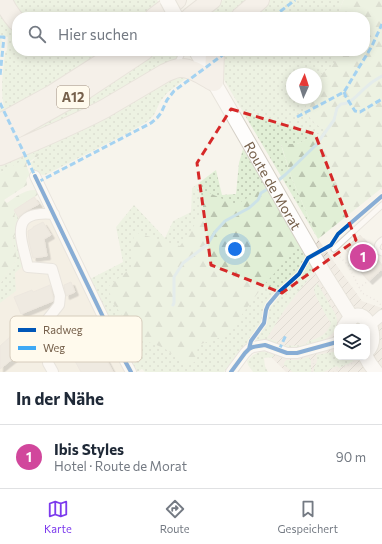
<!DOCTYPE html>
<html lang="de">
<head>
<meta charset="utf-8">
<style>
	body { margin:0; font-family:Commissioner,sans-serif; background:#f2f2f3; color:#1f2937 }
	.controls { position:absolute; right:12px; bottom:12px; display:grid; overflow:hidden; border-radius:8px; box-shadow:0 2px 10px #0003 }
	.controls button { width:36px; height:36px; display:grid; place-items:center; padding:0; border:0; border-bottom:1px solid #e0e1e3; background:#fff; color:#1f2937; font:20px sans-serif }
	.compass { position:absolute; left:286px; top:68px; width:36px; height:36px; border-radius:50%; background:#fff; box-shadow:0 2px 10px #0003; rotate:3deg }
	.you { position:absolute; left:235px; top:249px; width:14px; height:14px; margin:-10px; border:3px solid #fff; border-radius:50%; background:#1a73e8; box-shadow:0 0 0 6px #1a73e833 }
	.badge { display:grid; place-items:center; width:26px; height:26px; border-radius:50%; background:#7c3aed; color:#fff; font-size:13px; font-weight:700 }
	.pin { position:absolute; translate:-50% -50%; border:2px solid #fff; box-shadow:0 1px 4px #0006 }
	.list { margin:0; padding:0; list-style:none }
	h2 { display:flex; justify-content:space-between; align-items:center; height:52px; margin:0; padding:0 16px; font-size:17px }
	h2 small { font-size:13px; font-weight:400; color:#747a83 }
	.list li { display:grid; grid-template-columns:26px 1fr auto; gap:12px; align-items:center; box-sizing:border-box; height:64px; padding:0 16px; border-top:1px solid #e0e1e3 }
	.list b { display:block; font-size:15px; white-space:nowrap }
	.list p { margin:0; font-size:13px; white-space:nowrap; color:#747a83 }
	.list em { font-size:13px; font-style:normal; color:#747a83 }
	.icon { flex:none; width:22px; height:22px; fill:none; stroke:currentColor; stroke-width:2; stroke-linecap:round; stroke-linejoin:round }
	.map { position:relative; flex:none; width:382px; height:372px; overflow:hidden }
	.search { position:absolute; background:#fff; box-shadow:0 2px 10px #0003; left:12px; right:12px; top:12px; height:44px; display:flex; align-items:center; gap:10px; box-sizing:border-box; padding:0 14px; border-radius:16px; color:#747a83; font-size:15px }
	.sheet { height:116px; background:#fff }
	nav { display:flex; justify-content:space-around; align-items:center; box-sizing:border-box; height:56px; border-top:1px solid #e0e1e3; background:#fff; font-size:11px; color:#747a83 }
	nav a { display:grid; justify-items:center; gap:2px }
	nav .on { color:#7c3aed }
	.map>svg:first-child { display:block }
	.residential { fill:#f0e8d9 }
	.industrial { fill:url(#industrial-furrows); fill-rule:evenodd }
	.grass { fill:url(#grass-dots) }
	.forest { fill:url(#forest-firs) }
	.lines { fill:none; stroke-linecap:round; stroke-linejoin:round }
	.stream { stroke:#cce2e8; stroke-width:3 }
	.building { fill:#e4ddd3; stroke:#e0d8ce; filter:url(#shadow) }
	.lane-casing { stroke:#d6d1ca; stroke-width:7 }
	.street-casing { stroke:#d6d1ca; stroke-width:12 }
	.secondary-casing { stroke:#d5d0c7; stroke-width:16 }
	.highway-casing { stroke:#d6cfc6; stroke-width:20 }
	.path { stroke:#dad4ce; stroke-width:1.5; stroke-dasharray:1 3; stroke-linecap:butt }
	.lane { stroke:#fefdfc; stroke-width:5 }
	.street { stroke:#fefdfc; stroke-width:10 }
	.secondary { stroke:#fefdfc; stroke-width:14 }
	.highway { stroke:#f1ebe5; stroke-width:18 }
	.secondary-bridge-casing { stroke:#d5d0c7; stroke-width:16; stroke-linecap:butt }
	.secondary-bridge { stroke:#fefdfc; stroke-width:14 }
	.quiet { stroke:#3fa9f5; stroke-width:3; stroke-dasharray:6 3; stroke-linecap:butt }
	.cycleway-casing { stroke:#fffaed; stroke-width:6 }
	.cycleway { stroke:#0057b8; stroke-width:4 }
	.marked { fill:none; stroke:#d62828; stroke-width:3; stroke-dasharray:8 5; stroke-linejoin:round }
	.labels { text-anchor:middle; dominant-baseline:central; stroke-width:3; stroke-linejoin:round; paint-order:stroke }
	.shield { fill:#fffaed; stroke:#9f8e7c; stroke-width:1 }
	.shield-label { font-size:13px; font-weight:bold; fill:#76604b }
	.street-label { font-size:14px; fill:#76604b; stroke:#fffaed }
	.key { fill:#fffaed; stroke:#d6ccbc; stroke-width:1 }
	.key-label { font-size:11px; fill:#76604b }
</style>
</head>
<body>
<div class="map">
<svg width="382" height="372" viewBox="0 0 382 372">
	<defs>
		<pattern id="industrial-furrows" width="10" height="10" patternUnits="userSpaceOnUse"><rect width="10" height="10" fill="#ebe5dc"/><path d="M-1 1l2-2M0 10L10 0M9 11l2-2" fill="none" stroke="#c3bdb4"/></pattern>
		<pattern id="grass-dots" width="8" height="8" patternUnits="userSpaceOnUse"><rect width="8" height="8" fill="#e1efd6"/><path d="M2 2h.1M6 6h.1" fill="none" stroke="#bbc5b0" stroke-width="1.8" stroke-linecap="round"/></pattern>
		<pattern id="forest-firs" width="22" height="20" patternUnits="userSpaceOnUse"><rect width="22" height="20" fill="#e1efd6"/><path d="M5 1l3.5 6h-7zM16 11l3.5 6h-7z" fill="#bbc5b0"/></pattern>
		<filter id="shadow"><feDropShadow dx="3.5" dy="3.5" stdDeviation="0" flood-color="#0004"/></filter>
	</defs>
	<rect width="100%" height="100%" fill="#f7f4ec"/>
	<path class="residential" d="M34 195 46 212 127 372H0V240L10 210Z"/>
	<path class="industrial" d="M318 239 362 301 382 308V372H286L255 341 305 275ZM337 327H367V357H337Z"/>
	<path class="grass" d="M9 0H157L161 6 144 17H20Z
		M223 0H344L343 1 337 17H204Z
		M0 2 17 26V51H103L67 75 0 113V109L4 107C0 90 3 70 5 53L7 50 8 37 2 36 0 54Z
		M158 51H180L178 57 169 69 132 90 4 147 104 88Z
		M207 51H289L291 55 296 51H327L328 53 338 57 334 65 316 78V74H292V98H303L312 122 327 130 297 144 281 145 292 179 318 239Z
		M197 70 167 93 160 102 154 115 148 121 128 133 45 175C36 175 33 170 30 163L38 156V154L0 173V162L171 74Z
		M243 149 307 255 297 273 293 278 288 281 266 305 264 310 263 321 249 340 248 344 240 350 224 372H145L142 369 137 372 132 364 141 360 136 353 119 341 90 279 123 262 116 227 134 205 165 238 173 221 191 212 192 188 216 170 222 195 236 194 239 163Z
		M14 210 20 221 23 266 15 273 16 291 0 303V284L17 259 12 239 16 233Z
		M309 259 313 273 285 309 267 338 278 342 275 344 265 340H254L265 323 268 310 270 306 279 295 291 283 301 276Z
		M317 283C322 291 326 298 330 305 332 309 335 312 336 316 343 335 316 346 301 348 296 349 291 348 286 348L284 345C292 346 298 346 306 344L308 341C318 339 328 334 331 323 327 317 314 295 314 289 315 286 316 285 317 283Z
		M262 351 266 352 274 355 273 357 264 358 265 366 268 372H253L248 365 247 361 253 355Z
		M332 352H337V357H345L354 361 339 368 337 366 323 372H314C313 367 317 364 317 360 317 358 316 356 317 355Z
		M309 357 311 361V372H293L284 365V363L286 360H298Z"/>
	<path class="forest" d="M344 0H382V188L318 239 292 179 281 144H297L326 130 312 122 303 98H316V78L333 65 337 57 328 53 327 51H365V17H337L343 1Z
		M35 153 39 154 38 156 26 164 30 175C26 178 26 180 27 185L4 200 7 203C15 197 25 189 36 190L39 194 14 210 16 233 12 239 17 259 0 284V173Z
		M268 185 302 242 263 286 227 335 198 345 196 361 188 366 164 348 138 338 111 300 109 286 131 268 134 232 180 246 202 214 205 191 236 205Z"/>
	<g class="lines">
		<path class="stream" d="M275 183 285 175 316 145 334 120 337 108 341 104C351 104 357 95 364 89 369 84 376 79 382 76
			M173 305 174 303V277L183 263 207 245 215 232 225 221 249 208 258 200 261 193 269 188"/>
	</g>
	<path class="building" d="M34 197 39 204 26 211 18 217 14 210Z
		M43 222 51 235 44 239 47 256 33 258 29 242 28 231 33 228V227Z
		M360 235 374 252 372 254 382 266V269L369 281 351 261 354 259 345 249Z
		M71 282 75 292 66 296 64 285Z
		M50 285 53 297V301L21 314 14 297 32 290 33 292Z
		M22 331 33 335 29 338 41 342 38 352 31 350V352L24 350 0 369V346L10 337 12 332 16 334 17 332 21 334Z
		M100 347 113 372H81L75 361Z"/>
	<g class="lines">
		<defs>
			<path id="lane" d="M177 64 183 51
				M382 240C376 244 375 251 382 253
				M334 249 382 205"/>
			<path id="street" d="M35 176 119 350 131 372
				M374 322 382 315
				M53 372 48 363 47 320 59 305 60 296 52 269 28 267C21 237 8 210 54 214
				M231 372 245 353 249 349 253 347 265 345 287 353H297L337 342"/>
			<g id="secondary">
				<path id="s1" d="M196 51 325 275 352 318"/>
				<path d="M344 327C362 295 382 338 367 351"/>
				<path d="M366 357 370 364 376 372"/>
			</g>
			<path id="highway" d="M3 0C6 8 11 15 17 22
				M154 17 177 0
				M190 17 212 0
				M240 17 260 0
				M0 123 51 95 120 51
				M0 138 79 94 144 51
				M0 156C35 141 70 127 104 109 124 97 145 85 165 73 170 71 175 68 180 68 192 67 204 77 214 82L215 51"/>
		</defs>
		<use href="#lane" class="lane-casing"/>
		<use href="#street" class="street-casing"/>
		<use href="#secondary" class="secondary-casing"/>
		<use href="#highway" class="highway-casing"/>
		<path class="path" d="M337 254 348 265 362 293 377 301 382 306
			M359 288 382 270
			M312 372 314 361 313 358
			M333 372 355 362"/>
		<use href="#lane" class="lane"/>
		<use href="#street" class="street"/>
		<use href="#secondary" class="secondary"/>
		<use href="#highway" class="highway"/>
		<defs>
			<path id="secondary-bridge" d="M167 0 176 17"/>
		</defs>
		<use href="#secondary-bridge" class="secondary-bridge-casing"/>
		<use href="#secondary-bridge" class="secondary-bridge"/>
		<path class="quiet" d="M273 17 295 0
			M0 37H4L0 76
			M344 92 346 97 355 111 360 112 382 99
			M0 103 35 176
			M297 117 344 92 372 46 382 24
			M38 182 151 123 157 118 161 113 167 100 174 91 228 51
			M279 350 286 335"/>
		<defs>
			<path id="cycleway" d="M35 176 119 350 131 372
				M249 349 251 341 264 323 266 310 268 305 278 293 299 274 308 258 331 245 338 234 382 196
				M231 372 245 353 249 349 253 347 265 345 287 353H297L337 342"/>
		</defs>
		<use href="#cycleway" class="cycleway-casing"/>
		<use href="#cycleway" class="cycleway"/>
	</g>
	<path d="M0 0H382V372H0ZM231 109 315 134 356 240 282 293 211 265 197 163Z" fill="#f7f4ec" fill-opacity=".55" fill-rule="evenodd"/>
	<path class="marked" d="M231 109 315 134 356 240 282 293 211 265 197 163Z"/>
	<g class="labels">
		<rect class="shield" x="57" y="86" width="32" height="22" rx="3"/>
		<g class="shield-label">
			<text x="73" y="97">A12</text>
		</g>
		<g class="street-label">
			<text stroke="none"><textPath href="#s1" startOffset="155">Route de Morat</textPath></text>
		</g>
	</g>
	<rect x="10" y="316" width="132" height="46" rx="6" class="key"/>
	<rect x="18" y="328" width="18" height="4" fill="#0057b8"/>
	<rect x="18" y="346" width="18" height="4" fill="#3fa9f5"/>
	<g class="key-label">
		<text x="43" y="334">Radweg</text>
		<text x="43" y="352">Weg</text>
	</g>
</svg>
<div class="controls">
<button><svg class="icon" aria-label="layers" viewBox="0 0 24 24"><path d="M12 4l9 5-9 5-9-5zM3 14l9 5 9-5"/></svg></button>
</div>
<svg class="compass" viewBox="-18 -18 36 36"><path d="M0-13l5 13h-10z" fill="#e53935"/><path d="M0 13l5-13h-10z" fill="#747a83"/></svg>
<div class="you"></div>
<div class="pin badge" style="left:363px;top:257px;background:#d1479c">1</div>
<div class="search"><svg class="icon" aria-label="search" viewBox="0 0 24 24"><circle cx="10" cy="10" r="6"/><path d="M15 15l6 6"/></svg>Hier suchen</div>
</div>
<section class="sheet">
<h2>In der Nähe<small></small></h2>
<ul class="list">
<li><span class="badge" style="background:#d1479c">1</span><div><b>Ibis Styles</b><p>Hotel · Route de Morat</p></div><em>90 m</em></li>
</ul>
</section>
<nav>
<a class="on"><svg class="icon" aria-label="map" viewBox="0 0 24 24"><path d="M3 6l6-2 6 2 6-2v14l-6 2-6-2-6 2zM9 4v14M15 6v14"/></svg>Karte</a>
<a><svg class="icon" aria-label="directions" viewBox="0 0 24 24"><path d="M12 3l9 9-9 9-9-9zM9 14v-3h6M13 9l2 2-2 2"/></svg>Route</a>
<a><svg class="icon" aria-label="saved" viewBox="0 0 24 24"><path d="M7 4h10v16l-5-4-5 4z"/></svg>Gespeichert</a>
</nav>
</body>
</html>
